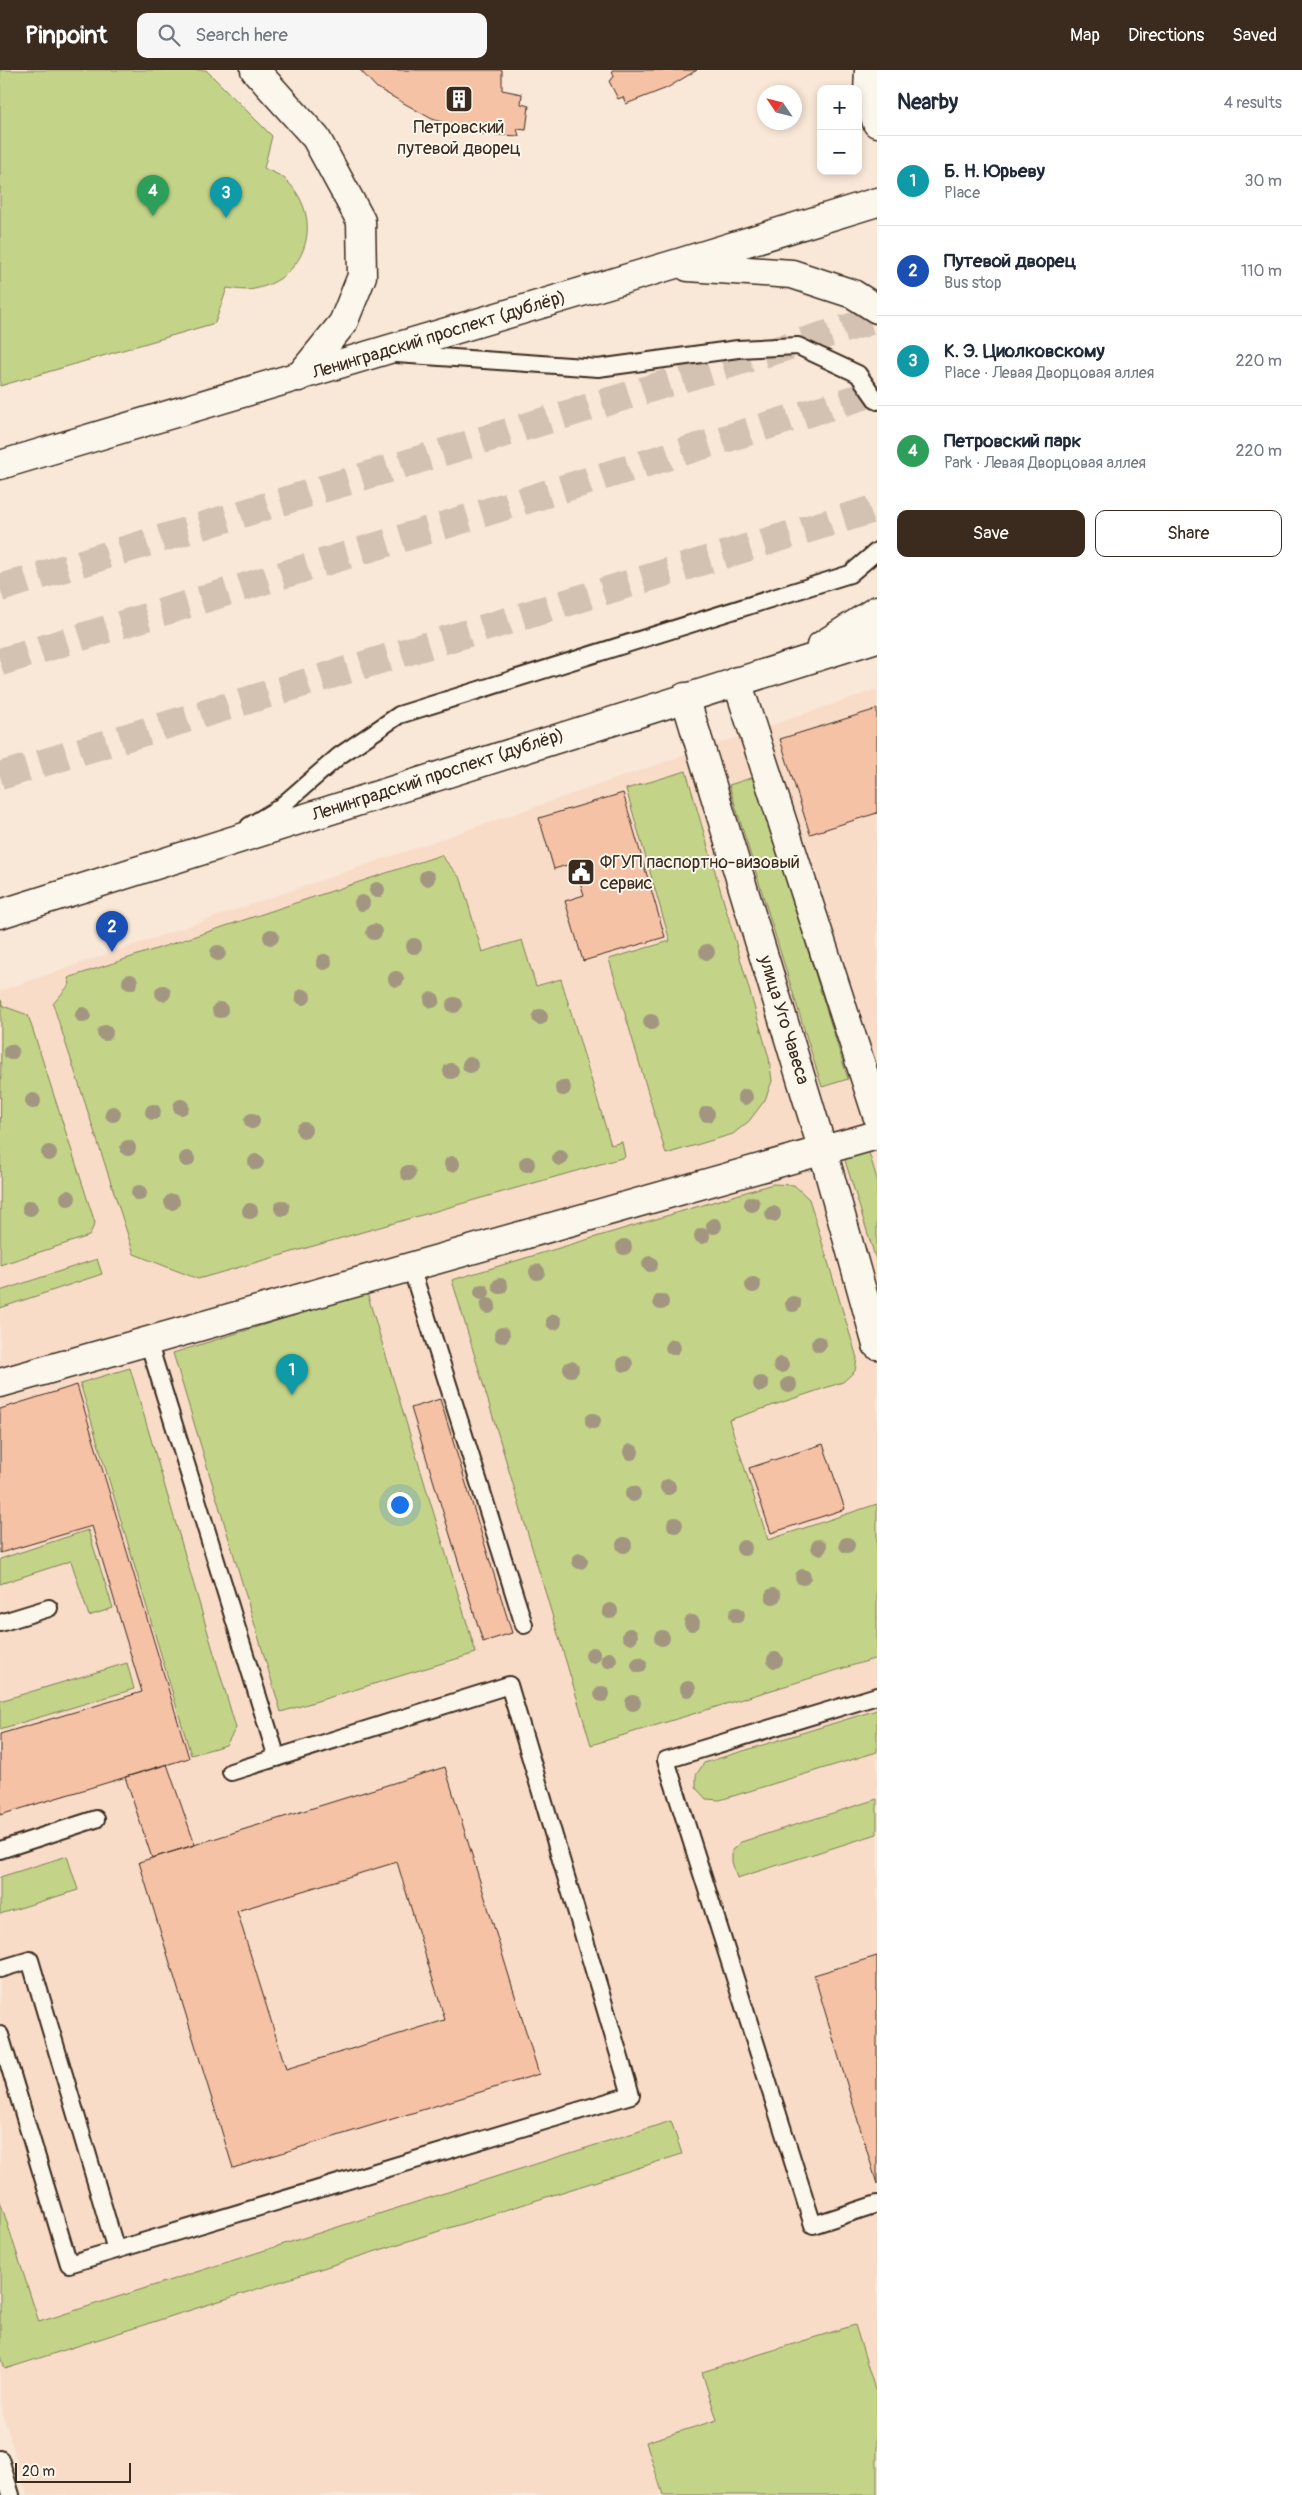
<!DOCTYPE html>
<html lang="en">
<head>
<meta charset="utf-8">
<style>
	body { margin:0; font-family:Pangolin,sans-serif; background:#f6f6f7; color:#1f2937 }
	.controls { position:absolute; right:15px; top:15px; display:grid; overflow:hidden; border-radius:10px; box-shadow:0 2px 8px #0003 }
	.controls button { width:45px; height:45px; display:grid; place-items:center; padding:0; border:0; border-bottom:1px solid #e0e1e3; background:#fff; color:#1f2937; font:25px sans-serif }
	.compass { position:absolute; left:757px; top:15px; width:45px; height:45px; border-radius:50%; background:#fff; box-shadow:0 2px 8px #0003; rotate:305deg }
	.scale { position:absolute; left:15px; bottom:12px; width:116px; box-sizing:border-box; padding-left:5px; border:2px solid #3b2a1e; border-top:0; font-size:14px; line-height:18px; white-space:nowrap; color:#3b2a1e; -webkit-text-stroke:4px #fbf7ec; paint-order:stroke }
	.you { position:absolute; left:399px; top:1434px; width:18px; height:18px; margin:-12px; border:4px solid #fff; border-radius:50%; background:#1a73e8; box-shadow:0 0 0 8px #1a73e833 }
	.badge { display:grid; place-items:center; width:32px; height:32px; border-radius:50%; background:#3b2a1e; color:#fff; font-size:16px; font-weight:700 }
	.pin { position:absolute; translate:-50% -41px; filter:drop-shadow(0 1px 2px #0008) }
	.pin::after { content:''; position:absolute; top:26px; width:18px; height:15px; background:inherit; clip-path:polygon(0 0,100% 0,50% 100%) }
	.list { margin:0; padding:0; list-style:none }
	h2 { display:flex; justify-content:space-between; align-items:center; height:65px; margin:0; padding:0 20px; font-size:21px }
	h2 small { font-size:16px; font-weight:400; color:#747a83 }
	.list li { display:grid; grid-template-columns:32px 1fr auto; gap:15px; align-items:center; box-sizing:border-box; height:90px; padding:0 20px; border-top:1px solid #e0e1e3 }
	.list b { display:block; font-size:19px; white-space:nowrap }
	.list p { margin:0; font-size:16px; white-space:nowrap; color:#747a83 }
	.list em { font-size:16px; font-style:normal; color:#747a83 }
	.actions { display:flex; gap:10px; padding:15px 20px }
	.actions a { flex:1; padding:11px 0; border:1px solid #3b2a1e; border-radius:10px; text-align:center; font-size:18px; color:#3b2a1e }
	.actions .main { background:#3b2a1e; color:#fff }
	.icon { flex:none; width:28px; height:28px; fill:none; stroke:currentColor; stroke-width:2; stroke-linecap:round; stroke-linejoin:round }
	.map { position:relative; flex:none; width:877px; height:2425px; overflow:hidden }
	header { display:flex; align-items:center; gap:30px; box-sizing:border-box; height:70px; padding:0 25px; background:#3b2a1e; color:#fff }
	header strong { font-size:24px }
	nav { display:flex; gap:28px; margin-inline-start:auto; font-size:18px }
	.search { width:350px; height:45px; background:#f6f6f7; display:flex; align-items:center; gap:12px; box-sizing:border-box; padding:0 18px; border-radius:10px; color:#747a83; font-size:19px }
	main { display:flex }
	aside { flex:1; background:#fff }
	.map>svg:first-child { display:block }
	.built { fill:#f8dcc8 }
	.green { fill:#c3d489; stroke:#7f7f54 }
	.building { fill:#f5c2a6; stroke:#3b2a1e; fill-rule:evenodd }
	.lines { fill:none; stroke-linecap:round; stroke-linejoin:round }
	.secondary-tunnel { stroke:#d3c1b2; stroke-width:28; stroke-dasharray:28 14; stroke-linecap:butt }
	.primary-tunnel { stroke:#d3c1b2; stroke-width:28; stroke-dasharray:28 14; stroke-linecap:butt }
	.service-casing { stroke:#3b2a1e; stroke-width:20 }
	.minor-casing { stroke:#3b2a1e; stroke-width:31 }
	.tertiary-casing { stroke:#3b2a1e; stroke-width:31 }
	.secondary-casing { stroke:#3b2a1e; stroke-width:31 }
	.service { stroke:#fbf7ec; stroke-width:16 }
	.minor { stroke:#fbf7ec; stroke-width:28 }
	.tertiary { stroke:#fbf7ec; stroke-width:28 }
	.secondary { stroke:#fbf7ec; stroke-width:28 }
	.tree { fill:#a39680 }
	.labels { text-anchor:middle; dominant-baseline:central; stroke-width:4; stroke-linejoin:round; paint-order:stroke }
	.poi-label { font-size:18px; fill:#3b2a1e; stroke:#fbf7ec }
	.street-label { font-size:18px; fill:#3b2a1e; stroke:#fbf7ec }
</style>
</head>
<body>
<header>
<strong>Pinpoint</strong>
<div class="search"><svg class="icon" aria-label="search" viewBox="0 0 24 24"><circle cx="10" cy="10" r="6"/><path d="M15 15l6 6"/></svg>Search here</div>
<nav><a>Map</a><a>Directions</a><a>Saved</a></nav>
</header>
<main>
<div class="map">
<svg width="877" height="2425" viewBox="0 0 877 2425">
	<rect width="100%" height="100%" fill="#f9e7d7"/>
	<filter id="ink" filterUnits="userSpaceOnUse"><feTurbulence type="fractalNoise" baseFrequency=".02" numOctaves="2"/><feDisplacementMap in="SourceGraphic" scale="10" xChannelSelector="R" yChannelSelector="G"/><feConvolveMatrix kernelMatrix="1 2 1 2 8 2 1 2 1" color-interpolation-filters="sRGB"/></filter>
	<g filter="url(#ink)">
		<path class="built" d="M877 619V2425H27L0 2334V921Z"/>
		<path class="green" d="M0 0H206L272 66 264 98C271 102 282 105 287 111 325 149 307 209 254 219 246 221 235 219 227 218L215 253 0 316Z
			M686 701 769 988 772 1011 765 1030 749 1051 733 1064 666 1084 609 889 670 871 626 719Z
			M754 707 848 1009 822 1017 729 715Z
			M441 785 461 809 482 882 522 870 536 916 561 909 611 1075 622 1072 625 1087 198 1209 134 1184 53 934 70 914 68 908Z
			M1 930 3 936 28 945 95 1153 89 1166 0 1195Z
			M867 1076 877 1109V1193L843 1084Z
			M773 1114 794 1115 809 1129 857 1288 855 1301 843 1312 729 1350 768 1470 877 1434V1588L591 1675 452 1210Z
			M97 1189 102 1204 0 1238V1221Z
			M367 1223 476 1583 281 1642 173 1283Z
			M130 1298 236 1658 226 1675 191 1685 80 1313Z
			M88 1460 113 1538 89 1546 71 1491 0 1514V1489Z
			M127 1593 134 1619 0 1659V1631Z
			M877 1640V1682L720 1730 706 1729 696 1718V1705L704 1693Z
			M877 1729V1764L737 1808 732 1792V1780L741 1772Z
			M67 1786 78 1820 0 1844V1807Z
			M671 2051 682 2084 5 2299 0 2283V2131L39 2252Z
			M855 2255 877 2326V2425H663L646 2372 717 2350 702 2302Z"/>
		<path class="building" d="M360 0H502V20L522 24 521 34 529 36 526 60 517 59 519 66 482 64 432 49 377 18Z
			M612 0H697L667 18 626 34 623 27 618 29 609 11 614 7Z
			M877 639V743L810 764 780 669Z
			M623 723 665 867 583 891 565 831 584 825 574 793 554 799 539 748Z
			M77 1315 189 1688 0 1745V1664L142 1622 92 1456 0 1483V1339Z
			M440 1329 512 1563 483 1572 411 1338Z
			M823 1374 845 1439 771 1463 749 1398Z
			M167 1694 195 1775 152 1788 125 1707Z
			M445 1697 539 2004 233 2098 139 1792ZM397 1792 445 1950 286 1999 237 1841Z
			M877 1886V2114L814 1905Z"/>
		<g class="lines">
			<path class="secondary-tunnel" d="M0 518 877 249"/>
			<path class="primary-tunnel" d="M0 592 877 322
				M0 706 877 438"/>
			<defs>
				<path id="service" d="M396 284 598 298 738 279 798 276 858 304 877 331
					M249 756 279 738 339 686 399 645 850 504 877 481
					M411 1197 524 1555
					M148 1271 277 1688
					M0 1553 49 1538
					M877 1626 666 1690 813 2155 877 2134
					M0 1780 96 1749
					M0 1899 30 1890 116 2180 631 2025 509 1615 231 1702
					M0 1965 69 2194 116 2180
					M0 2389 11 2425"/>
				<path id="minor" d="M737 611 877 1045
					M685 627 823 1081 877 1275
					M0 1313 877 1065"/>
				<path id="tertiary" d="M255 0 316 68 361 151 362 206 343 253 299 307
					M869 0 868 24 877 53"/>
				<path id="secondary" d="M688 197 792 204 853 224 877 239
					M0 395 672 195 877 132
					M821 576 877 540
					M0 844 877 568"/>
			</defs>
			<use href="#service" class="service-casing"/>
			<use href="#minor" class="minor-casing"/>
			<use href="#tertiary" class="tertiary-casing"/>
			<use href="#secondary" class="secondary-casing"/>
			<use href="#service" class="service"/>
			<use href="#minor" class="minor"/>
			<use href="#tertiary" class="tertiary"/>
			<use href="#secondary" class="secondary"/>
		</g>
		<g class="tree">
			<circle cx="427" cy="808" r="8"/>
			<circle cx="377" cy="820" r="8"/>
			<circle cx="362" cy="833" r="8"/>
			<circle cx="374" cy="862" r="8"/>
			<circle cx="271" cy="867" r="8"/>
			<circle cx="414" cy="876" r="8"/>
			<circle cx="707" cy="882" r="8"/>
			<circle cx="218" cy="883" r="8"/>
			<circle cx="324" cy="892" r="8"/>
			<circle cx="396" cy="909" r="8"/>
			<circle cx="130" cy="912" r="8"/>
			<circle cx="163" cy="923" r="8"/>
			<circle cx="303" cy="927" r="8"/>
			<circle cx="432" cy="930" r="8"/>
			<circle cx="454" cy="935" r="8"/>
			<circle cx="220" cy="940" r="8"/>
			<circle cx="83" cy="945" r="8"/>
			<circle cx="540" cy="947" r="8"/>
			<circle cx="651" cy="952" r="8"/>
			<circle cx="105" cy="963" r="8"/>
			<circle cx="11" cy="982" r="8"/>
			<circle cx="470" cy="995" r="8"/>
			<circle cx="451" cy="1001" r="8"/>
			<circle cx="563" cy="1018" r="8"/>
			<circle cx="745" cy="1027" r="8"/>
			<circle cx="33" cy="1031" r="8"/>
			<circle cx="181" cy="1037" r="8"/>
			<circle cx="153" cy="1042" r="8"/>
			<circle cx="113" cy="1044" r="8"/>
			<circle cx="707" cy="1044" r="8"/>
			<circle cx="252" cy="1051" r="8"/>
			<circle cx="304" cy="1060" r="8"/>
			<circle cx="128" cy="1078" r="8"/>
			<circle cx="49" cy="1083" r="8"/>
			<circle cx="560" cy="1088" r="8"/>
			<circle cx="187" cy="1089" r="8"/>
			<circle cx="256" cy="1092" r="8"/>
			<circle cx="452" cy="1094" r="8"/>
			<circle cx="527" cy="1094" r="8"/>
			<circle cx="408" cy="1103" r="8"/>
			<circle cx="139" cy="1123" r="8"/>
			<circle cx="68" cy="1128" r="8"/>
			<circle cx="172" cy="1132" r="8"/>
			<circle cx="752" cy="1134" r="8"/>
			<circle cx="30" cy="1138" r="8"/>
			<circle cx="282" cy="1138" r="8"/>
			<circle cx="250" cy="1141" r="8"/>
			<circle cx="773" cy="1144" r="8"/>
			<circle cx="714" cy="1156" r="8"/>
			<circle cx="702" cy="1166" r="8"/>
			<circle cx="624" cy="1177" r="8"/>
			<circle cx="650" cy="1194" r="8"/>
			<circle cx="537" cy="1202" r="8"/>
			<circle cx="753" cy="1215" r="8"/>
			<circle cx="500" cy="1216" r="8"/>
			<circle cx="482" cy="1222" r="8"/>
			<circle cx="661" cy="1232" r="8"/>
			<circle cx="793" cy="1234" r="8"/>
			<circle cx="488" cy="1236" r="8"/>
			<circle cx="554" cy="1252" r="8"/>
			<circle cx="502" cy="1265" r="8"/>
			<circle cx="819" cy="1274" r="8"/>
			<circle cx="673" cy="1277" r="8"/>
			<circle cx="625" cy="1294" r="8"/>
			<circle cx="781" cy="1295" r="8"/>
			<circle cx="571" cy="1299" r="8"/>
			<circle cx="761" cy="1314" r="8"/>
			<circle cx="789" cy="1315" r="8"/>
			<circle cx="593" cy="1351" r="8"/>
			<circle cx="631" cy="1382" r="8"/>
			<circle cx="668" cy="1417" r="8"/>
			<circle cx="633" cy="1424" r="8"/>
			<circle cx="675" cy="1455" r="8"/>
			<circle cx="624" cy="1475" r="8"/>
			<circle cx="847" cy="1475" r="8"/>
			<circle cx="819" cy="1477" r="8"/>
			<circle cx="744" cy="1478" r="8"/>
			<circle cx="580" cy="1491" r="8"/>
			<circle cx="803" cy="1507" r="8"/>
			<circle cx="773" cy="1526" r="8"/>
			<circle cx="610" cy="1541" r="8"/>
			<circle cx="737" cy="1545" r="8"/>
			<circle cx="692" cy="1553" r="8"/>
			<circle cx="630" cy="1566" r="8"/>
			<circle cx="662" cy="1568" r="8"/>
			<circle cx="593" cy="1585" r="8"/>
			<circle cx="609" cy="1590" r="8"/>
			<circle cx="775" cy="1590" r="8"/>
			<circle cx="639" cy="1595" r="8"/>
			<circle cx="688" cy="1619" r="8"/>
			<circle cx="602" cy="1624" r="8"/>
			<circle cx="633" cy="1633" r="8"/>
		</g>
	</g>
	<defs>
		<symbol id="building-square" viewBox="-11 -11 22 22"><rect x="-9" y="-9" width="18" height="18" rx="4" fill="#3b2a1e" stroke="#fbf7ec"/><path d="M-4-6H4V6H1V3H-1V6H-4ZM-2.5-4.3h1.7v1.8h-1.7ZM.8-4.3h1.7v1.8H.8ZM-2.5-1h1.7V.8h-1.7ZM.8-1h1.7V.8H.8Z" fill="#fff"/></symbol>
		<symbol id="civic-square" viewBox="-11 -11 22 22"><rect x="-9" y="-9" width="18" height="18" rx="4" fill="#3b2a1e" stroke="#fbf7ec"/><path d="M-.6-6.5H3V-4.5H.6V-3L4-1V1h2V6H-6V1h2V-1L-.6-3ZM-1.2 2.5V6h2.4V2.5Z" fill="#fff"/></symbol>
	</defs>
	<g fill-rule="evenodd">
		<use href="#building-square" x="443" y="13" width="32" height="32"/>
		<use href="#civic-square" x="565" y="786" width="32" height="32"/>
	</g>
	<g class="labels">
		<g class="poi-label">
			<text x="459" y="57">Петровский<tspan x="459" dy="21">путевой дворец</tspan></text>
			<text x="600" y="792" text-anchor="start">ФГУП паспортно-визовый<tspan x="600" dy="21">сервис</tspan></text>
		</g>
		<g class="street-label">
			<text transform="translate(439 265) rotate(-17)">Ленинградский проспект (дублёр)</text>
			<text transform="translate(438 705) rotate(-18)">Ленинградский проспект (дублёр)</text>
			<text transform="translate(784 950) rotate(73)">улица Уго Чавеса</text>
		</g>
	</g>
</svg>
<div class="controls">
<button>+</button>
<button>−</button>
</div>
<svg class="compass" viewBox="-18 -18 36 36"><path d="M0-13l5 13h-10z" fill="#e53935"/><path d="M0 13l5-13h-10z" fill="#747a83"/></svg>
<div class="scale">20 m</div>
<div class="you"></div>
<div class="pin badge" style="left:292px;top:1325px;background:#0f9aa8">1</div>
<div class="pin badge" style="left:112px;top:882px;background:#1a4fb4">2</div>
<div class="pin badge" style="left:226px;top:148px;background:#0f9aa8">3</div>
<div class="pin badge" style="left:153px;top:146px;background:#2e9e5b">4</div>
</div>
<aside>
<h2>Nearby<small>4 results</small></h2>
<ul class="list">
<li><span class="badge" style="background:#0f9aa8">1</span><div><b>Б. Н. Юрьеву</b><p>Place</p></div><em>30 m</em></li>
<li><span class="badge" style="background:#1a4fb4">2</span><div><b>Путевой дворец</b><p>Bus stop</p></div><em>110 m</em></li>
<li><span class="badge" style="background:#0f9aa8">3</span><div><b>К. Э. Циолковскому</b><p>Place · Левая Дворцовая аллея</p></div><em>220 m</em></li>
<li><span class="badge" style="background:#2e9e5b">4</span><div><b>Петровский парк</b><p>Park · Левая Дворцовая аллея</p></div><em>220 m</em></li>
</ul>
<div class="actions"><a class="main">Save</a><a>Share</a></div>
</aside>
</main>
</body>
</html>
